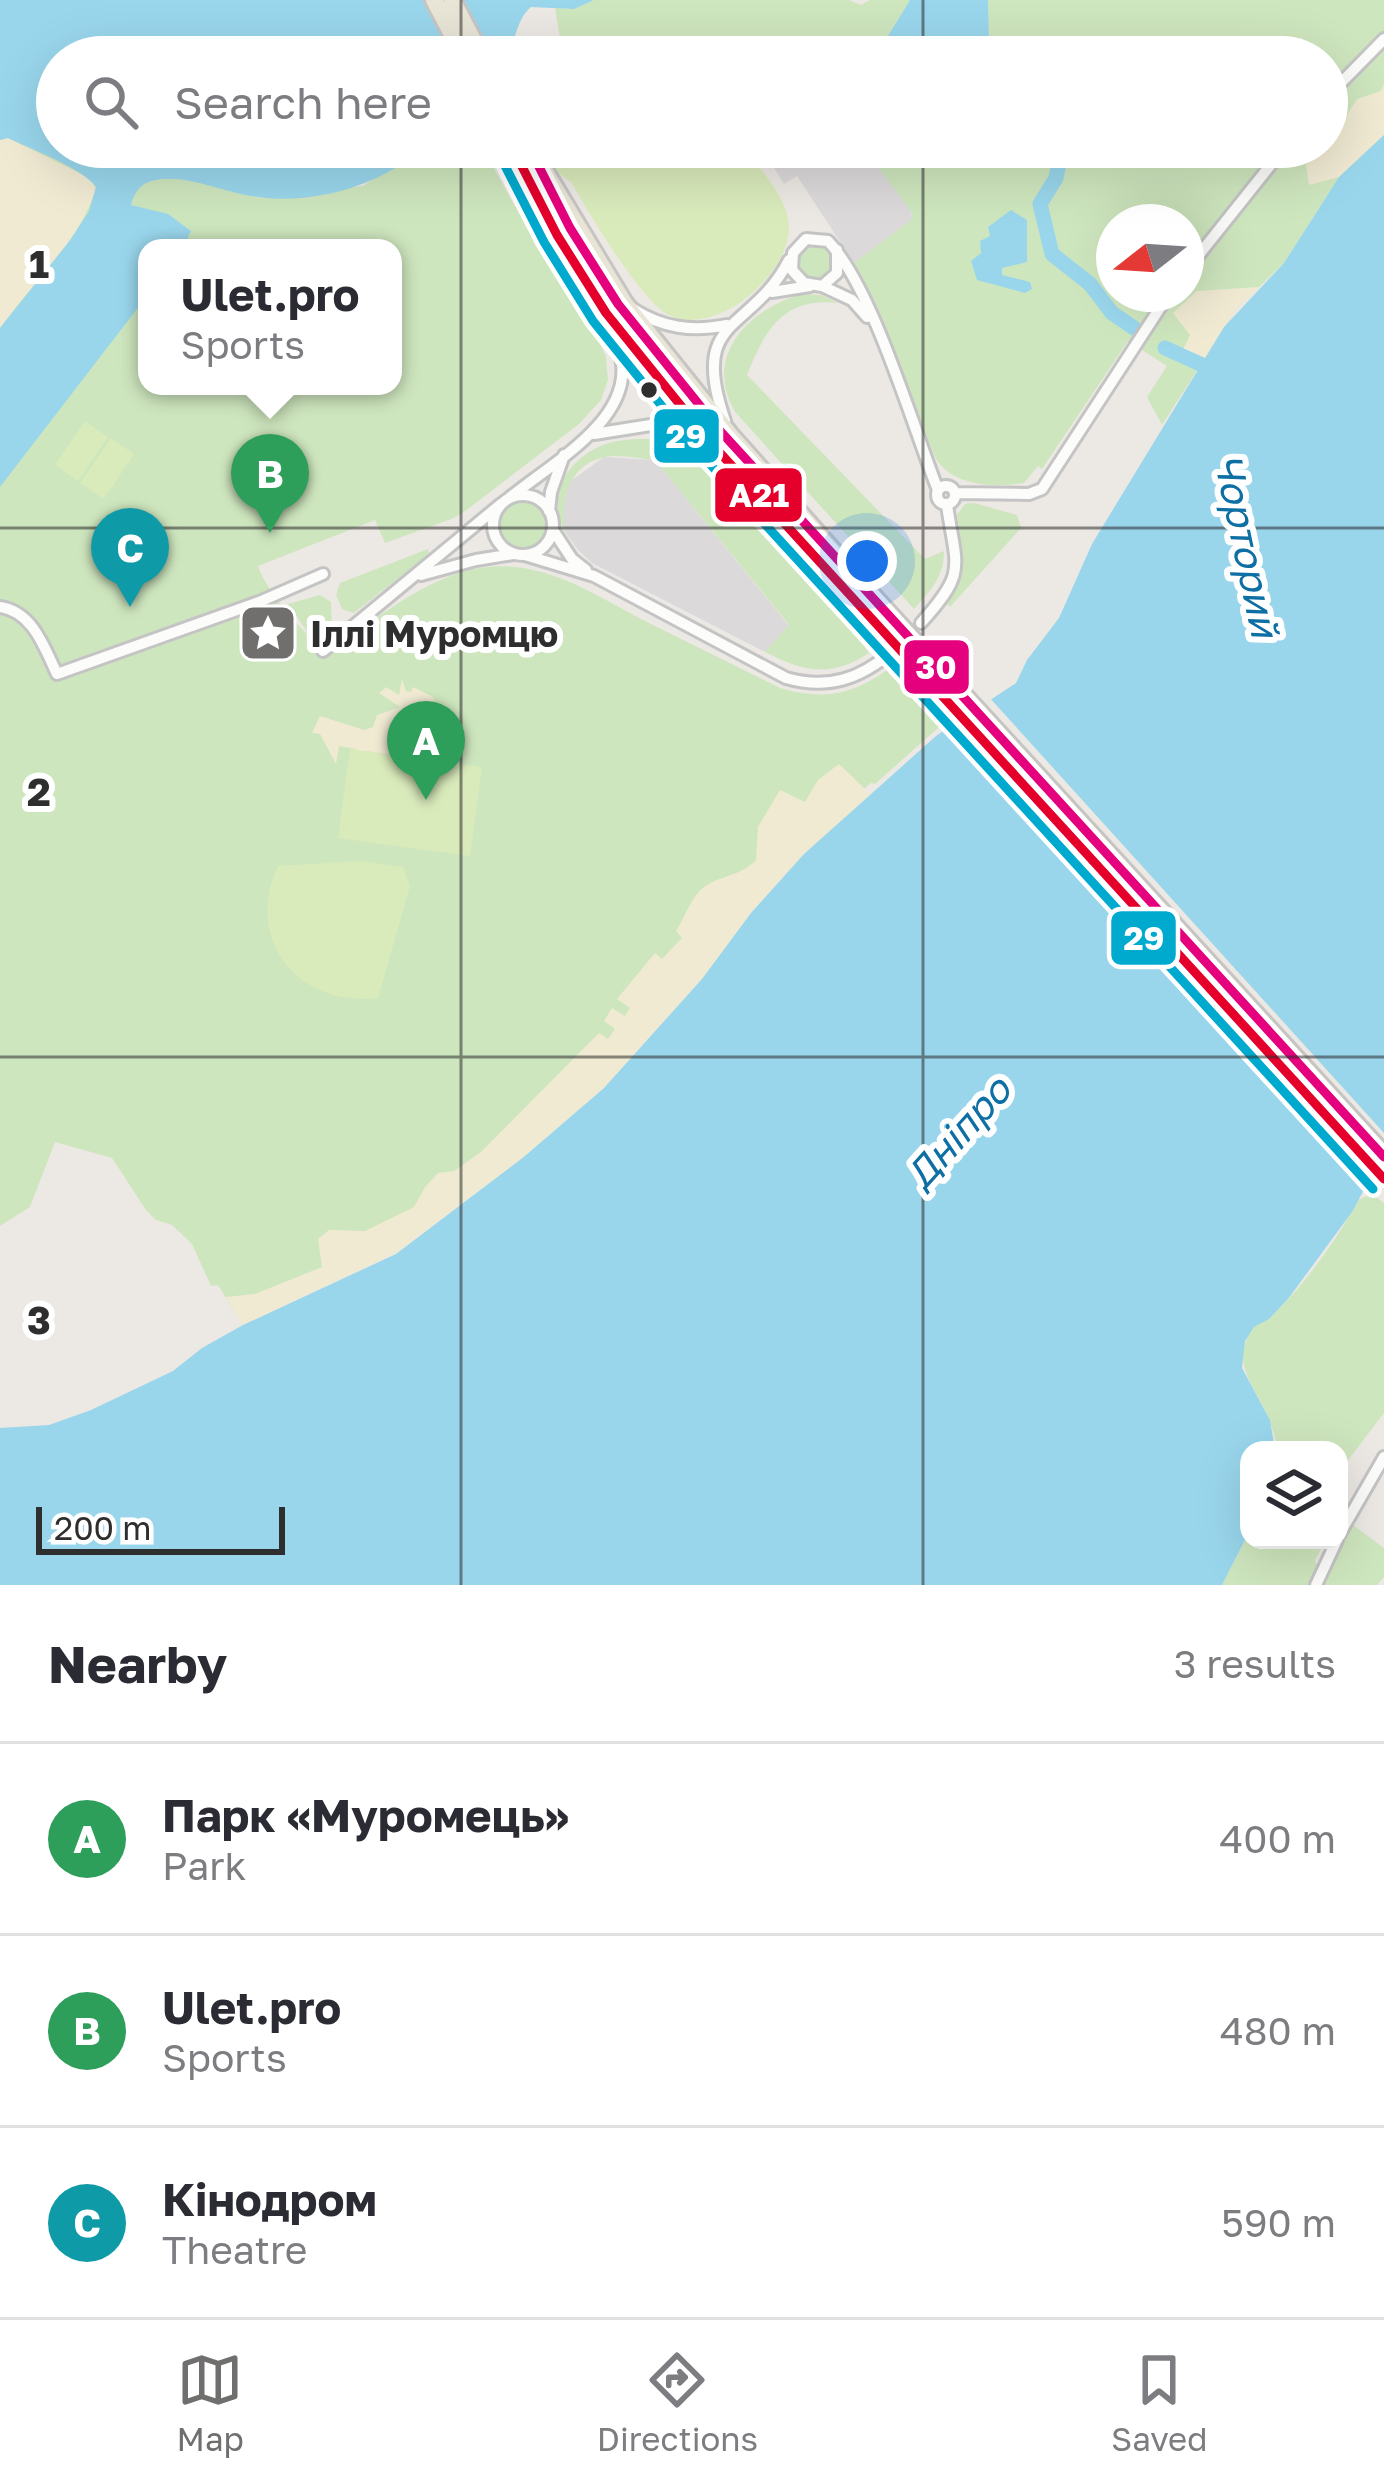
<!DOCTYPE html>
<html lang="en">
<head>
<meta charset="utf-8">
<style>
	body { margin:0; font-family:"Golos Text",sans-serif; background:#f7f7f7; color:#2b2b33 }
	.controls { position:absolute; right:36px; bottom:36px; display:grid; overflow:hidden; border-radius:24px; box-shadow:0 12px 48px #0002 }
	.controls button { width:108px; height:108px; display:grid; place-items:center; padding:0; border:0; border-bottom:3px solid #e1e1e2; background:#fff; color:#2b2b33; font:60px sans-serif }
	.compass { position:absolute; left:1096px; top:204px; width:108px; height:108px; border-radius:50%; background:#fff; box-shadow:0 12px 48px #0002; rotate:253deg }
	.scale { position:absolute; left:36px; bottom:30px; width:249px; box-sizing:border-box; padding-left:12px; border:6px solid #2e2e2e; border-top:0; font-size:33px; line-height:42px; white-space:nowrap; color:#2e2e2e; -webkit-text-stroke:9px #fff; paint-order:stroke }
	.you { position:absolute; left:867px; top:561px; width:42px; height:42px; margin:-30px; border:9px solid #fff; border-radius:50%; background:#1a73e8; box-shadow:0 0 0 18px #1a73e833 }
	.badge { display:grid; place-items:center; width:78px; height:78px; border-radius:50%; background:#706f6e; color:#fff; font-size:39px; font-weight:700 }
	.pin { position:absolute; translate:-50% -99px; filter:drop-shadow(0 3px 6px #0008) }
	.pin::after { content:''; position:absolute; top:63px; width:42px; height:36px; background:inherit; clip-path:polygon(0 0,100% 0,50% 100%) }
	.popup { position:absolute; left:138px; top:239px; width:264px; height:156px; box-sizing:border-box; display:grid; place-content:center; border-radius:24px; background:#fff; filter:drop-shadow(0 3px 9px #0005); font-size:39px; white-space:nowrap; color:#7c7c81 }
	.popup b { font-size:45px; color:#2b2b33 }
	.popup::after { content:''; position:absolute; left:50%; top:100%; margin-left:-24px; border:24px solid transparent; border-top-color:#fff }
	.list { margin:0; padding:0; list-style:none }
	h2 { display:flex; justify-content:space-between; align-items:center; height:156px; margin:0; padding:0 48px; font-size:51px }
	h2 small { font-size:39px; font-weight:400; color:#7c7c81 }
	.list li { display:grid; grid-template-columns:78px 1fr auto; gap:36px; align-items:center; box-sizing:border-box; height:192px; padding:0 48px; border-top:3px solid #e1e1e2 }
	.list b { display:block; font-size:45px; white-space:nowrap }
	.list p { margin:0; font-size:39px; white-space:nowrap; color:#7c7c81 }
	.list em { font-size:39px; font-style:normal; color:#7c7c81 }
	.icon { flex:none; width:66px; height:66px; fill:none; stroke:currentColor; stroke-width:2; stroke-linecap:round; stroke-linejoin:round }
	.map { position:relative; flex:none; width:1384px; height:1585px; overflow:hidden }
	.search { position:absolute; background:#fff; box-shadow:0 12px 48px #0002; left:36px; right:36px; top:36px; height:132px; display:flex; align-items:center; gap:30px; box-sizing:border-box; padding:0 42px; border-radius:66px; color:#7c7c81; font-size:45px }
	.sheet { height:732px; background:#fff }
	nav { display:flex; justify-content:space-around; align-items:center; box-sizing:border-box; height:168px; border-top:3px solid #e1e1e2; background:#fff; font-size:33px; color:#7c7c81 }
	nav a { display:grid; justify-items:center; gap:6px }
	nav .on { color:#706f6e }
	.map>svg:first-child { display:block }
	.industrial { fill:#dcd9db }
	.green { fill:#cee6be; fill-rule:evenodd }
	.sand { fill:#f0ead3 }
	.pitch { fill:#d9eabb }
	.water { fill:#99d6ec }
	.pier { fill:#ece8e4 }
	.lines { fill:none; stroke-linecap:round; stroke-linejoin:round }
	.river { stroke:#99d6ec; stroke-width:15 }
	.street-casing { stroke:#c5c4c5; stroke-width:16 }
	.primary-casing { stroke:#c6c5c4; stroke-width:22 }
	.street { stroke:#fcfcfb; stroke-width:10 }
	.primary { stroke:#e8e4d6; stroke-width:16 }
	.primary-bridge-casing { stroke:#c6c5c4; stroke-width:22; stroke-linecap:butt }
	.primary-bridge { stroke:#e8e4d6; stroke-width:16 }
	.bus-1-casing { stroke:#fff; stroke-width:18 }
	.bus-2-casing { stroke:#fff; stroke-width:18 }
	.bus-3-casing { stroke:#fff; stroke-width:18 }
	.bus-1 { stroke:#e4002b; stroke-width:9 }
	.bus-2 { stroke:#00a9ce; stroke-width:9 }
	.bus-3 { stroke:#e5007d; stroke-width:9 }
	.grid { fill:none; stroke:#2e2e2e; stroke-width:3; stroke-opacity:0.55 }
	.bus-dot { fill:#2e2e2e; stroke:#fff; stroke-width:4.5 }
	.labels { text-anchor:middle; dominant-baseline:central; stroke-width:12; stroke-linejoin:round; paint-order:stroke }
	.poi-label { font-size:36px; font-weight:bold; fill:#2e2e2e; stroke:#fff; text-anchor:start }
	.water-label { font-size:39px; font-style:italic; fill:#0d6fa3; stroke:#fff }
	.grid-label { font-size:39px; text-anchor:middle; font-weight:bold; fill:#2e2e2e; stroke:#fff; stroke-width:12; stroke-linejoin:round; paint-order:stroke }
	.line-badge { stroke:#fff; stroke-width:4.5 }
	.badge-label { font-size:33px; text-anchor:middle; font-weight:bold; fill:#fff }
</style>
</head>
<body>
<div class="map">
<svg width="1384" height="1585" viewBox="0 0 1384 1585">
	<rect width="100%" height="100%" fill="#ece8e4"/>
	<path class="industrial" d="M761 147H863L911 209 912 220 854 263 797 176 784 184Z
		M604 457 655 460 789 626 765 652 592 563 578 550 567 535 561 514 564 495 572 480Z"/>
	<path class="green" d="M594 0H849L861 5 870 0H910L875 57H806L793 46 761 57H563L555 8 574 9Z
		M988 0H1384V135L1339 177 1284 263 1237 308 1162 425 1147 397 1167 366 1128 341 1042 469 1038 466 1024 483C993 488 949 486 934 455L878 308 854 263 911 220 912 213 863 147H1327V57H998L989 42ZM1114 222H1186V294H1114Z
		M0 42 57 147 260 198 363 186 423 147H482L535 242 598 339 606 357 608 380 601 400 579 424 468 509 454 518 385 543 375 520 258 566C267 593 304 636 329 651 369 624 410 590 456 574 531 549 585 590 647 622 691 644 736 666 780 688 829 702 858 693 898 662L948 719 875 784 871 783 755 880 585 1070 461 1188 327 1273 235 1312 218 1285 211 1286 192 1244 172 1225 156 1220 146 1210 112 1158 55 1142 30 1207 0 1226ZM147 248H393V386H147Z
		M796 262a19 19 0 1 1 38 0a19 19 0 1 1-38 0Z
		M803 294 821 295 838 303C784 297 765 329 747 375L925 559 944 551C944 577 931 590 914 609L736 413C701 357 749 308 803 294Z
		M661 439 687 451 813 587 841 610 869 653C832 678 803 672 765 652L789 625 655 460C640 459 620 454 605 457 568 464 558 504 567 535 540 495 572 452 613 442 629 438 645 439 661 439Z
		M497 524a25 25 0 1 1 50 0a25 25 0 1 1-50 0Z
		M974 503 1017 515 1021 528 950 607 946 603 963 566 957 515 965 504Z
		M428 549 429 554 354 613 342 609 336 595 340 583Z
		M320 595 331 602 332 631 319 640 310 636 288 604Z
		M1372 1194 1384 1203V1413L1339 1472V1450H1317L1316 1444 1279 1448C1273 1436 1272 1422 1265 1410 1249 1379 1231 1359 1254 1326 1287 1314 1342 1232 1358 1200Z
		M1349 1522 1384 1548V1577L1377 1585H1319Z
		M1249 1532V1540H1335L1332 1546 1321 1549 1315 1560 1319 1572 1314 1585H1222Z"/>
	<path class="sand" d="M1384 83V135L1339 177 1309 185 1306 166 1317 149 1327 147 1357 99 1381 91Z
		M8 138 90 178 96 189C79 242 32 283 0 328V140Z
		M1259 287 1237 308 1205 358 1183 350 1190 335 1173 313 1197 291Z
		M402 679 406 691 411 692 413 687 433 697 437 708 442 707 446 730 429 746 418 741 404 746V739L396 737V748L388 754 366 751 357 765 356 749 339 746 336 764 320 734 312 733 320 716 364 730 373 727 377 715 400 707 379 693 386 687 399 695Z
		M839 764 871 795 784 875 702 979 604 1088 525 1156 396 1253 243 1325 226 1297 255 1294 322 1267 318 1239 329 1230 365 1231 414 1207 425 1187 438 1173 454 1171 481 1152 599 1033 608 1039 615 1029 604 1021 612 1008 625 1016 630 1008 617 999 655 953 662 959 682 938 676 931C685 918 691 897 703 888 719 875 740 877 756 860L758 827 780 790 805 802 818 780Z"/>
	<path class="pitch" d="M554 147H745C761 171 788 198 789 227 789 275 718 336 671 316 643 305 588 212 572 183L557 172 546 150Z
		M85 421 108 437 78 481 55 465Z
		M111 438 134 454 104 499 80 483Z
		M350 749 482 767 470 856 338 838Z
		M361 861 403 867 410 886 378 998C299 1008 243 940 278 866Z"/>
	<path class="water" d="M0 0H594L574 9 531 7C512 24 522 41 496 57H57V147H423C382 186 312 205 257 197 225 193 187 174 155 180 141 183 134 192 131 205L168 214 191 231 183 248H147V296L0 487V328L71 239 89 211 96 187C84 169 29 148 8 138L0 140Z
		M910 0H988L989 42 998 57H875Z
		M1384 135V1164L1372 1175 1352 1212 1288 1299 1269 1319 1254 1327 1245 1341 1242 1368 1270 1420 1275 1450H1249V1532L1222 1585H0V1428L49 1425 91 1410 173 1371 202 1348 243 1325 396 1254 525 1156 604 1088 702 979 751 913 804 854 936 736 1016 683 1027 660 1059 618 1092 544 1224 327 1284 263 1339 177Z
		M1011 210 1027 220V262L1002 268V275L1030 282 1032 289 1025 293 977 280 971 261 981 253 980 241 990 236 988 227Z"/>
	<path class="pier" d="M988 696 1384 1133V1172L1375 1182 959 724 952 721Z"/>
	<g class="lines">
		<path class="river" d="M1062 147 1056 178 1040 204 1052 254 1090 284 1112 313 1134 328
			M1165 348 1209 368 1211 379"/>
		<defs>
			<path id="street" d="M1327 97 1384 39
				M837 250V273L822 286 804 283 792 270 793 253 806 239 828 241C873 288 912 425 938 490
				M1186 271 1285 147
				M822 286 852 300 867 317
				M772 292 810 286
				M633 309C663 328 692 332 727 325
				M725 421C688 314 751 334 789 260
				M594 434 657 424 704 440
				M937 495a9 9 0 1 1 18 0a9 9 0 1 1-18 0Z
				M955 493 1029 494 1042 489 1169 294
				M493 525a30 30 0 1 1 60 0a30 30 0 1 1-60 0Z
				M508 499C547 466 629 423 622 364 621 353 614 339 610 328
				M549 511 551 492 564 455
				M553 530 572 559 586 570
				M525 555 594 576 786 678C828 690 860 679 893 651
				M421 575 476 560 513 554
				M0 607C33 612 44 647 57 674L259 602 323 574
				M921 623C968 571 956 568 947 505
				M323 651 501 504
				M1339 1535 1384 1457
				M1316 1585 1337 1540"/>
			<path id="primary" d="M434 0 464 57
				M452 0 482 57
				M512 147C542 204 569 263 607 315 686 421 777 519 869 612
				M530 147 624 303 730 435 879 603"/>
		</defs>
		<use href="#street" class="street-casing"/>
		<use href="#primary" class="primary-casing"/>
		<use href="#street" class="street"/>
		<use href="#primary" class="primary"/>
		<defs>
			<path id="primary-bridge" d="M879 603 1384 1155
				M869 612 1384 1179"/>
		</defs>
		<use href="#primary-bridge" class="primary-bridge-casing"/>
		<use href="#primary-bridge" class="primary-bridge"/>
		<defs>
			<path id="bus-1" d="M512 147 557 235 606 313 711 443 1384 1179"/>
			<path id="bus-2" d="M499 154 544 242 593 321 699 452 1373 1189"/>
			<path id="bus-3" d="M529 147 570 228 618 304 722 433 1384 1157"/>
		</defs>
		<use href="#bus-1" class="bus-1-casing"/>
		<use href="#bus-2" class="bus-2-casing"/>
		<use href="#bus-3" class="bus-3-casing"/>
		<use href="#bus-1" class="bus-1"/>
		<use href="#bus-2" class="bus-2"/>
		<use href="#bus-3" class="bus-3"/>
	</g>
	<path class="grid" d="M461 0V57M923 0V57M461 147V1585M923 147V1585M0 528H1384M0 1057H1384"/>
	<defs>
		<symbol id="sight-square" viewBox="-11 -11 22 22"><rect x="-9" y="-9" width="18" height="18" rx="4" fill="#706f6e" stroke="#fff"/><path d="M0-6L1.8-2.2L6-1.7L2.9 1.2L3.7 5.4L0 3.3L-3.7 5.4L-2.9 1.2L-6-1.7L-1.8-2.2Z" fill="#fff"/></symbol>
	</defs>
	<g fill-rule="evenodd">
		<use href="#sight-square" x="235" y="600" width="66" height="66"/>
	</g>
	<circle class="bus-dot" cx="649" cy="390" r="10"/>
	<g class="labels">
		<g class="poi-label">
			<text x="310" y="633">Іллі Муромцю</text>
		</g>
		<g class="water-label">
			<text transform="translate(1247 545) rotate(78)">Чорторий</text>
			<text transform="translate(958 1132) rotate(-48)">Дніпро</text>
		</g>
	</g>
	<g class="grid-label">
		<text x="39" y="278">1</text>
		<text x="39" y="806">2</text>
		<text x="39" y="1334">3</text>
	</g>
	<g class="line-badge">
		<rect x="652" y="407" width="69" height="58" rx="12" fill="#00a9ce"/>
		<rect x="713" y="466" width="91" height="58" rx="12" fill="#e4002b"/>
		<rect x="902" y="638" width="69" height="58" rx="12" fill="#e5007d"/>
		<rect x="1109" y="909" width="69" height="58" rx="12" fill="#00a9ce"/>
	</g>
	<g class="badge-label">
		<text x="686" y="448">29</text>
		<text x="759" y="507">А21</text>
		<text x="936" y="679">30</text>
		<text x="1144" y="950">29</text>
	</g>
</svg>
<div class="controls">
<button><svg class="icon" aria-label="layers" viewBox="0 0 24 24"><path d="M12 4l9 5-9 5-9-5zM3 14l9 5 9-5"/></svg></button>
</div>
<svg class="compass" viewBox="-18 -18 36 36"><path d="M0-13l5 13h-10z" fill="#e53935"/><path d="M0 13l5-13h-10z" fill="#7c7c81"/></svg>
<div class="scale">200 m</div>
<div class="you"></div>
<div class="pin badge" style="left:426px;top:800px;background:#2e9e5b">A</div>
<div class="pin badge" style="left:270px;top:533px;background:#2e9e5b">B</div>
<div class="popup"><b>Ulet.pro</b>Sports</div>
<div class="pin badge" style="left:130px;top:607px;background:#0f9aa8">C</div>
<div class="search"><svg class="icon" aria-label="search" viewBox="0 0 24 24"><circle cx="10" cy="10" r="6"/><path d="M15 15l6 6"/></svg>Search here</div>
</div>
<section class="sheet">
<h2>Nearby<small>3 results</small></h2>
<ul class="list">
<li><span class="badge" style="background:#2e9e5b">A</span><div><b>Парк «Муромець»</b><p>Park</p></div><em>400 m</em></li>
<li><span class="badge" style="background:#2e9e5b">B</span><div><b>Ulet.pro</b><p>Sports</p></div><em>480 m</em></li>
<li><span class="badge" style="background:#0f9aa8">C</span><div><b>Кінодром</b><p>Theatre</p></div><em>590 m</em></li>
</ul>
</section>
<nav>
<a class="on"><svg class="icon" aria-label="map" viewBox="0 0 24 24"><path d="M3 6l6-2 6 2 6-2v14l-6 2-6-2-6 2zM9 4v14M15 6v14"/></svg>Map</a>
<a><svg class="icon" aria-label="directions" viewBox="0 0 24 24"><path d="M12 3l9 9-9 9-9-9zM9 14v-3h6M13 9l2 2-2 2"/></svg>Directions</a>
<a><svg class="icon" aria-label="saved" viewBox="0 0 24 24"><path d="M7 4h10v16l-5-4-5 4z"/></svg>Saved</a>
</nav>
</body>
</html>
